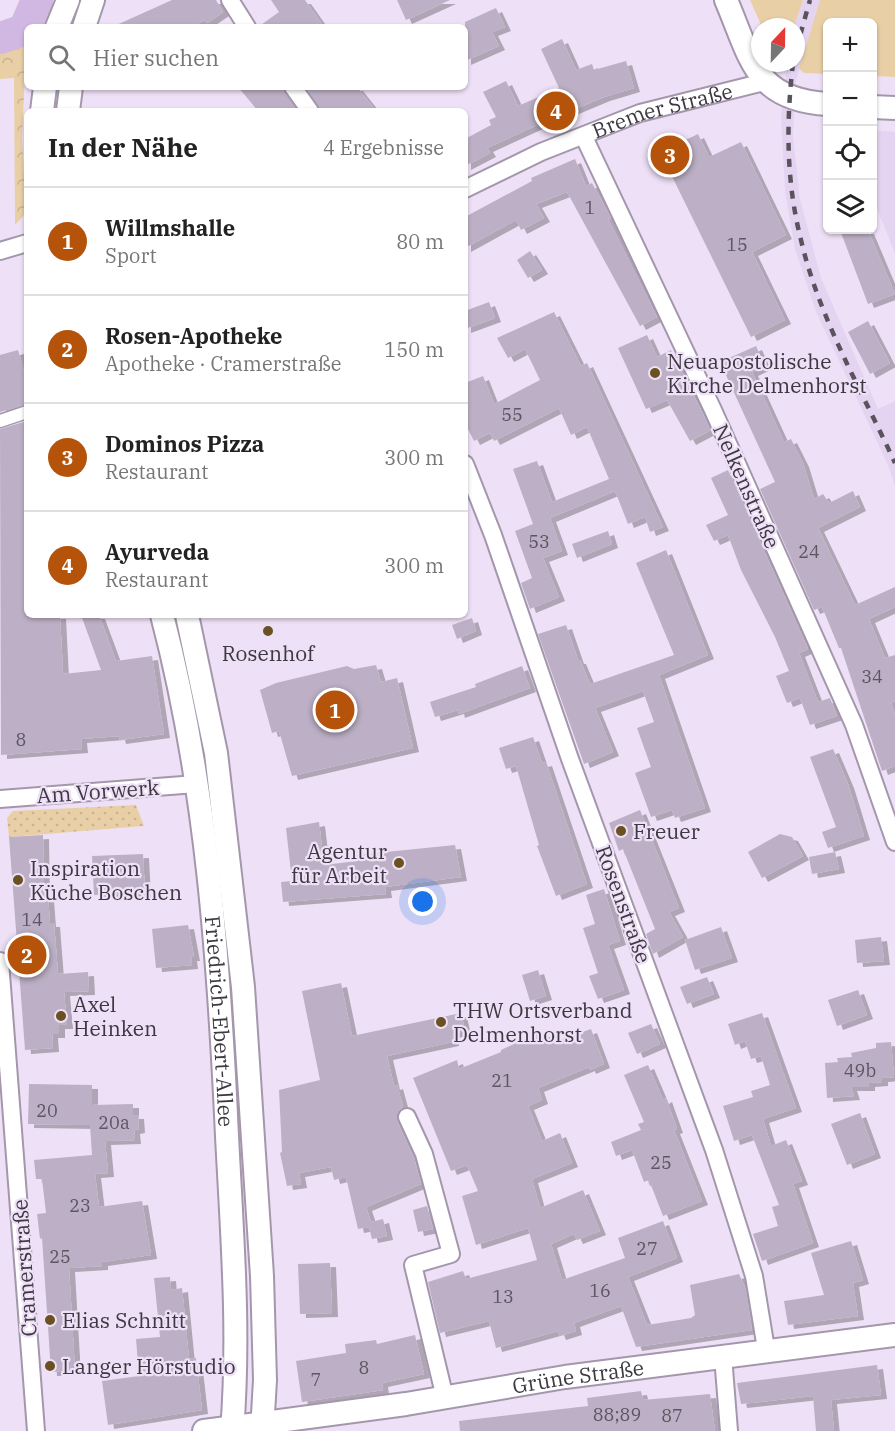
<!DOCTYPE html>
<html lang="de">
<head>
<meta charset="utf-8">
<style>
	body { margin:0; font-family:"IBM Plex Serif",serif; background:#f6f6f6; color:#222 }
	.controls { position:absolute; right:18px; top:18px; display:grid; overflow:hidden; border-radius:9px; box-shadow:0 2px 4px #0004 }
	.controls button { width:54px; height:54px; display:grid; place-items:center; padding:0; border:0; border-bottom:2px solid #e0e0e0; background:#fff; color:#222; font:30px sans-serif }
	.compass { position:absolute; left:751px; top:18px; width:54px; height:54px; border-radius:50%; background:#fff; box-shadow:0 2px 4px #0004; rotate:22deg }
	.you { position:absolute; left:423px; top:902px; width:21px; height:21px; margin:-15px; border:4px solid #fff; border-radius:50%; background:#1a73e8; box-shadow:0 0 0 9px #1a73e833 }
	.badge { display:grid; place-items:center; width:39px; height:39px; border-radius:50%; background:#b45309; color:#fff; font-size:20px; font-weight:700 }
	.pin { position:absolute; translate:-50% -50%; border:3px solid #fff; box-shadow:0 2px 6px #0006 }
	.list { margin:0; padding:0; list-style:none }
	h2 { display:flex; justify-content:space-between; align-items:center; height:78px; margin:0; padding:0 24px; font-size:26px }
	h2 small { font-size:20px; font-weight:400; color:#767676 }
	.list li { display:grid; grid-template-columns:39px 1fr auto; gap:18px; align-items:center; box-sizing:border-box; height:108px; padding:0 24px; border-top:2px solid #e0e0e0 }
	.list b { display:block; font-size:22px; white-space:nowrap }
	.list p { margin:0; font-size:20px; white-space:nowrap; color:#767676 }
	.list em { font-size:20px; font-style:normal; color:#767676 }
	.icon { flex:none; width:33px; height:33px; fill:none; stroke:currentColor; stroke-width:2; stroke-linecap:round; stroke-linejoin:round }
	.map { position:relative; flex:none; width:895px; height:1431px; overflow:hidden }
	.search { position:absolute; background:#fff; box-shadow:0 2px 4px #0004; left:24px; top:24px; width:444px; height:66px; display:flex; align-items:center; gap:15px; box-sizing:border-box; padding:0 21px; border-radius:9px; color:#767676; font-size:22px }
	.panel { position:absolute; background:#fff; box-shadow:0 2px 4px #0004; left:24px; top:108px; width:444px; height:510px; border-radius:9px }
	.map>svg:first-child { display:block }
	.built { fill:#e5d4f1 }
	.grass { fill:url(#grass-dots) }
	.forest { fill:url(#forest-crowns) }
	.green { fill:#e8cfa6 }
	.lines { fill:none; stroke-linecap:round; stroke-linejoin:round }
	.river { stroke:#d1b8e2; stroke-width:32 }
	.building { fill:#bdb0c6; filter:url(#shadow) }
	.pedestrian-casing { stroke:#a497ac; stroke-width:15 }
	.minor-casing { stroke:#a497ac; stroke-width:20 }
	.secondary-casing { stroke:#a497ac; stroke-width:26 }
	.pedestrian { stroke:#fff; stroke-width:12 }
	.minor { stroke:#fff; stroke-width:16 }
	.secondary { stroke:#fff; stroke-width:22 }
	.rail { stroke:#59535e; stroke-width:4.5; stroke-dasharray:8 8; stroke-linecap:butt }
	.poi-dot { fill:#6a5122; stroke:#eee1f7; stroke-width:2 }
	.labels { text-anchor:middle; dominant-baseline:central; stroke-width:4.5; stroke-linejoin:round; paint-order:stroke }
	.number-label { font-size:18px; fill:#5d5662 }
	.street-label { font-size:21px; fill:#3d3841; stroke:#eee1f7 }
	.poi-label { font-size:21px; fill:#3d3841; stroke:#eee1f7; text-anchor:start }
</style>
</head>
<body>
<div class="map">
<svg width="895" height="1431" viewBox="0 0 895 1431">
	<defs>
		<pattern id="grass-dots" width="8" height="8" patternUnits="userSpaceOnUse" patternTransform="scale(1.5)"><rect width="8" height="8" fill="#e8cfa6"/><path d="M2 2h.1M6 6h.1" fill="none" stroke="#c8b290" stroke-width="1.8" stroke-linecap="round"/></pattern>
		<pattern id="forest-crowns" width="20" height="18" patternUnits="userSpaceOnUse" patternTransform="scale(1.5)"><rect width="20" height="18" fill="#e8cfa6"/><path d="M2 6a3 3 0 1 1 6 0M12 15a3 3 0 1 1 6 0" fill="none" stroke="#c8b290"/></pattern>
		<filter id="shadow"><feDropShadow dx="6" dy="4" stdDeviation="0" flood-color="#0004"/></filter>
	</defs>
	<rect width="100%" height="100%" fill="#eee1f7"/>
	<path class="built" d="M803 0H820L796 81 793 135 800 199 821 278 878 409 895 401V486L888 465 816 312 795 249 785 192 781 117 787 63H796L794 27Z
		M873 130 895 132V253L873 199Z"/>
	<path class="grass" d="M136 805 144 826 9 837 7 818 13 811Z"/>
	<path class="forest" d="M31 0H49L39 27H27L22 138 26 213 15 225 14 78 0 79V32L19 25Z"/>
	<path class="green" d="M750 0H803L794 27H762Z
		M820 0H895V77L873 76 872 22H828L827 74 804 73 799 69Z"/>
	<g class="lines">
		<path class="river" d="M0 38 24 30 37 0"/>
	</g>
	<path class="building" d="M172 0H216L223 12 207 23 204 20 191 27H112Z
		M271 0H305L324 27H258L279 12Z
		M397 0H450L406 20Z
		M496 8 505 27 492 32 499 46 465 61V22Z
		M562 39 576 70 592 64 594 70 626 61 634 88 604 97 537 125 487 148 490 153 465 166V139L491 125 489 120 496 117 483 92 506 81 518 106 559 88 541 49Z
		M238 87H283L297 111H258Z
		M306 87H357L376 111H320Z
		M698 134 709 157 741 142 786 235 752 252 785 320 751 337 660 152Z
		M575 159 586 186 592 183 609 214 611 218 608 219 657 317 640 326 567 192 536 204 544 218 521 230 516 220 465 248V217L532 181 531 178Z
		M840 230H868L895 294 868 304Z
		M530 251 542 270 528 278 517 260Z
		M489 302 495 318 465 329V311Z
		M554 312 581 366 587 363 663 527 650 532 645 517 628 524 615 491 550 518 562 551 543 558 559 597 530 609 521 583 532 578 515 531 533 524 513 469 537 461 552 502 609 479 587 427 571 435 559 408 494 441 490 433 474 441 465 423V383L483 376 494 404 540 380 525 349 508 358 497 338Z
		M868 321 890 363 870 374 848 332Z
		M647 335 657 357 671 350 711 430 690 441 667 400 646 409 618 348Z
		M756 346 765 366 752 372 784 442 791 439 803 463 814 499 823 494 829 503 853 491 860 507 818 528 855 605 895 587V607L869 619 885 658 895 655V701L891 702 895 715V766L882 771 841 648H839L822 607 814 610 760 489 775 482 720 362Z
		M18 350 27 382V404L0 412V355Z
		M27 421V615H60L63 674 101 670 81 615H99L116 661 152 656 164 734 120 740 119 736 81 739 82 749 1 755 0 429Z
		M728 470 808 649 799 653 818 702 830 698 837 716 810 725 800 698 787 703 776 676 789 671 775 637 741 570 728 535 714 541 706 525 728 515 711 478Z
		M608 531 612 544 577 558 572 544Z
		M666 550 708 655 659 675 705 808 675 818 672 810 651 817 635 773 651 767 637 728 654 722 643 691 595 708 613 752 584 764 538 634 566 625 578 660H580L590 684 674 655 636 563Z
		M472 618 476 631 457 639 452 625Z
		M376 665 381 682 397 678 413 748 292 776 279 731 272 733 260 690 276 683 347 666 354 669Z
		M522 666 530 688 459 714 458 710 435 717 430 702 476 687 475 684Z
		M533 737 542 763 546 762 587 884 556 896 537 846 539 845 516 766 506 769 499 748Z
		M833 749 848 784 864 836 828 848 822 832 836 827 810 757Z
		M640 810 679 908 669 912 683 937 653 954 646 934 655 929 623 849 619 851 609 823Z
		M319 822 324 865 357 861 356 855 455 845 461 877 385 887 386 894 283 902 281 882 292 881 286 828Z
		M780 834 792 837 803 856 762 878 748 852Z
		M43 835 44 897H48L50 923H54L58 974 88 972 89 991 64 992 67 1025H59V1034H52L53 1048 25 1050 9 837Z
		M835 852 839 869 812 874 809 857Z
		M143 854 145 893 94 895 92 856Z
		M604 889 620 941 608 945 624 990 598 999 589 976 598 973 583 928 595 924 586 895Z
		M188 925 194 957H191L192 965 156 968 152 929Z
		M721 927 732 958 695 970 685 940Z
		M881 937 884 961 857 963 855 940Z
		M538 970 546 996 530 1001 522 975Z
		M707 977 714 994 687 1004 680 987Z
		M341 983 352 1036 461 1013 465 1031 452 1034 453 1042 387 1056 394 1086 397 1085 403 1107 398 1111 397 1121 414 1158 421 1184 366 1207 371 1222 383 1219 387 1236 372 1239 369 1227 358 1229 346 1177 334 1180 331 1167 299 1173 301 1184 287 1186 280 1153 282 1152 279 1090 320 1080 302 991Z
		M858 990 867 1015 837 1026 828 1000Z
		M762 1013 796 1108 763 1119 771 1146 786 1140 802 1181 793 1184 813 1243 762 1261 753 1234 778 1226 772 1207 779 1205 752 1135 734 1141 723 1106 753 1097 751 1091 770 1085 761 1056 751 1059 745 1041 735 1045 728 1024Z
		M651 1024 660 1044 637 1054 628 1033Z
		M591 1029 604 1064 590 1070 589 1067 538 1088 542 1100 528 1106 542 1141 560 1133 572 1163 532 1179 540 1208 583 1190 600 1231 577 1240 574 1234 551 1244 562 1280 625 1258 618 1238 663 1221 677 1258 628 1277 647 1325 691 1318 695 1315 690 1285 739 1274 746 1290 752 1330 636 1347 621 1306 574 1323 576 1331 560 1336 558 1331 496 1348 489 1321 440 1333 428 1282 463 1271 466 1279 537 1260 528 1228 476 1245 462 1196 478 1191 467 1165 451 1171 413 1078 457 1060 459 1069 501 1052V1050L538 1033 541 1040 555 1035 557 1041Z
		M891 1042 894 1077 882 1078V1082L869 1083V1087H851L854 1096 827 1098 825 1063 838 1062 837 1058 852 1057 851 1053 876 1048V1043Z
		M648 1065 663 1100 666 1098 677 1129 674 1130 702 1201 663 1216 649 1180 644 1182 632 1150 616 1156 611 1142 641 1130 638 1124 644 1122 624 1075Z
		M29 1084 92 1085V1105L133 1104V1115H138L139 1129 134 1130 135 1140 105 1141 108 1173 95 1174 99 1207 142 1201 151 1255 102 1262V1266L69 1268 75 1371 51 1372 42 1238 40 1239 37 1214 46 1213 42 1179H36L34 1160 92 1155 90 1125 28 1124Z
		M860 1113 875 1154 847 1165 831 1124Z
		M427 1206 433 1229 418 1232 413 1210Z
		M851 1241 863 1280 853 1283 858 1316 788 1325 784 1301 824 1295 811 1253Z
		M330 1263 332 1313 300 1314 298 1264Z
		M170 1277 171 1290 182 1288 189 1359 196 1358 202 1410 108 1425 102 1381 139 1376 136 1339 160 1337 154 1278Z
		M415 1335 424 1374 382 1383 383 1390 302 1402 296 1361 346 1353 345 1344 376 1340 377 1344Z
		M877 1365 881 1395 831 1400 834 1431H816L813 1396 741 1404 737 1383Z
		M641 1391 643 1400 710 1394 715 1431H460L459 1421 588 1406 587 1398Z"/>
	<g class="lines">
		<defs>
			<path id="pedestrian" d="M0 421 27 412"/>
			<g id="minor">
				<path d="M230 0 247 27"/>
				<path d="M293 87 310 111"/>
				<path d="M584 137 713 410 854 725 895 842"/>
				<path id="s1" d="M465 189 541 152 640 113 764 82"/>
				<path d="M0 251 27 243"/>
				<path d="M465 464 493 535 570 759 714 1150 754 1276 766 1349"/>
				<path d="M0 799 196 784"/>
				<path d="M0 961 36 1431"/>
				<path d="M407 1117 424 1154 451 1254 413 1265 445 1398"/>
				<path d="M723 1356 729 1431"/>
			</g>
			<g id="secondary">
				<path d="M726 0C751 58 754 100 828 104"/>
				<path d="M57 27 68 0"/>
				<path d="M84 27 93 0"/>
				<path d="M872 107 895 108"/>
				<path d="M42 111 45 87"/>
				<path d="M68 111 71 87"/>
				<path id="s2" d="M162 615C207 786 219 961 227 1136 232 1235 240 1333 232 1431"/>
				<path d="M187 615 216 753 243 987 262 1276 265 1380 262 1431"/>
				<path id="s3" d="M204 1431 406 1404 565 1377 895 1335"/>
			</g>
		</defs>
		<use href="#pedestrian" class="pedestrian-casing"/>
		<use href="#minor" class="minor-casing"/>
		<use href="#secondary" class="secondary-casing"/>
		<use href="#pedestrian" class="pedestrian"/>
		<use href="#minor" class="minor"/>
		<use href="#secondary" class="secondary"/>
		<path class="rail" d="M796 50 810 0
			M793 63C786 123 786 181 801 240 819 318 862 391 895 463"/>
	</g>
	<g class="poi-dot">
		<circle cx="655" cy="373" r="6"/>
		<circle cx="268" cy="631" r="6"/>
		<circle cx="621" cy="831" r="6"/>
		<circle cx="399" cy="863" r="6"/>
		<circle cx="18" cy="880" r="6"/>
		<circle cx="61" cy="1016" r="6"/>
		<circle cx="441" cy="1022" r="6"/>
		<circle cx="50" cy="1320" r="6"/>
		<circle cx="50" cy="1366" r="6"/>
	</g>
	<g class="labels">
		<g class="number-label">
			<text x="590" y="207">1</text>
			<text x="737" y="244">15</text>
			<text x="512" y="414">55</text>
			<text x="539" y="541">53</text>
			<text x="809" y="551">24</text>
			<text x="872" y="676">34</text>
			<text x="21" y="739">8</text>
			<text x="32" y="919">14</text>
			<text x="860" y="1070">49b</text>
			<text x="502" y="1080">21</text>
			<text x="47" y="1110">20</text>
			<text x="114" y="1122">20a</text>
			<text x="661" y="1162">25</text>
			<text x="80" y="1205">23</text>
			<text x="647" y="1248">27</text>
			<text x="60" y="1256">25</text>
			<text x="600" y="1290">16</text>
			<text x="503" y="1296">13</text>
			<text x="364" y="1367">8</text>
			<text x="316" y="1379">7</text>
			<text x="617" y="1414">88;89</text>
			<text x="672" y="1415">87</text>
		</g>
		<g class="street-label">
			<text stroke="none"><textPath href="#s1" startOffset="213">Bremer Straße</textPath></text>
			<text transform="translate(747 486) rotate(66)">Nelkenstraße</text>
			<text transform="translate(98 791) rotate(-4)">Am Vorwerk</text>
			<text transform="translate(624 904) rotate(70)">Rosenstraße</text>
			<text stroke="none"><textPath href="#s2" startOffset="411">Friedrich-Ebert-Allee</textPath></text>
			<text transform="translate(24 1268) rotate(-94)">Cramerstraße</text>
			<text stroke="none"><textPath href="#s3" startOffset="378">Grüne Straße</textPath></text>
		</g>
		<g class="poi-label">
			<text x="667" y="361">Neuapostolische<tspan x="667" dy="24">Kirche Delmenhorst</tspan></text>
			<text x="268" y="653" text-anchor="middle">Rosenhof</text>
			<text x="633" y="831">Freuer</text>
			<text x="387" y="851" text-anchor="end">Agentur<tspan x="387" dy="24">für Arbeit</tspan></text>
			<text x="30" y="868">Inspiration<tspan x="30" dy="24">Küche Boschen</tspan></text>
			<text x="73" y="1004">Axel<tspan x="73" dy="24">Heinken</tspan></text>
			<text x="453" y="1010">THW Ortsverband<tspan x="453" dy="24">Delmenhorst</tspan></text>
			<text x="62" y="1320">Elias Schnitt</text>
			<text x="62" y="1366">Langer Hörstudio</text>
		</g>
	</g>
</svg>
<div class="controls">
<button>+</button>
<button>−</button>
<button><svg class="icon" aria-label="locate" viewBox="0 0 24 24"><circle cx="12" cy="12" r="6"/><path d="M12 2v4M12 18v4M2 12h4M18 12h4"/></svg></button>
<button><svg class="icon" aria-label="layers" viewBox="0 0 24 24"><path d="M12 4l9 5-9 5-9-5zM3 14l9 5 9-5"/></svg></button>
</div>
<svg class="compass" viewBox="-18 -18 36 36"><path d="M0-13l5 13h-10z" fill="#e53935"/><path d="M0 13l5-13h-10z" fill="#767676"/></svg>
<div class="you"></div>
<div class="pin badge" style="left:335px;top:710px">1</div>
<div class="pin badge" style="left:27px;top:955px">2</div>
<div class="pin badge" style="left:670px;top:155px">3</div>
<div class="pin badge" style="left:556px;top:111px">4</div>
<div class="search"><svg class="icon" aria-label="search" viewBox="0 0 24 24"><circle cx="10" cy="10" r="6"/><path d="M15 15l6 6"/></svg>Hier suchen</div>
<section class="panel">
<h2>In der Nähe<small>4 Ergebnisse</small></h2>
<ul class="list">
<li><span class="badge">1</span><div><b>Willmshalle</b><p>Sport</p></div><em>80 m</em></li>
<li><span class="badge">2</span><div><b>Rosen-Apotheke</b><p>Apotheke · Cramerstraße</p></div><em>150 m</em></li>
<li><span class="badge">3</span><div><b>Dominos Pizza</b><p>Restaurant</p></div><em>300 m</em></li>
<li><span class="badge">4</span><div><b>Ayurveda</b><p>Restaurant</p></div><em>300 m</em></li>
</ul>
</section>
</div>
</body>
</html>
